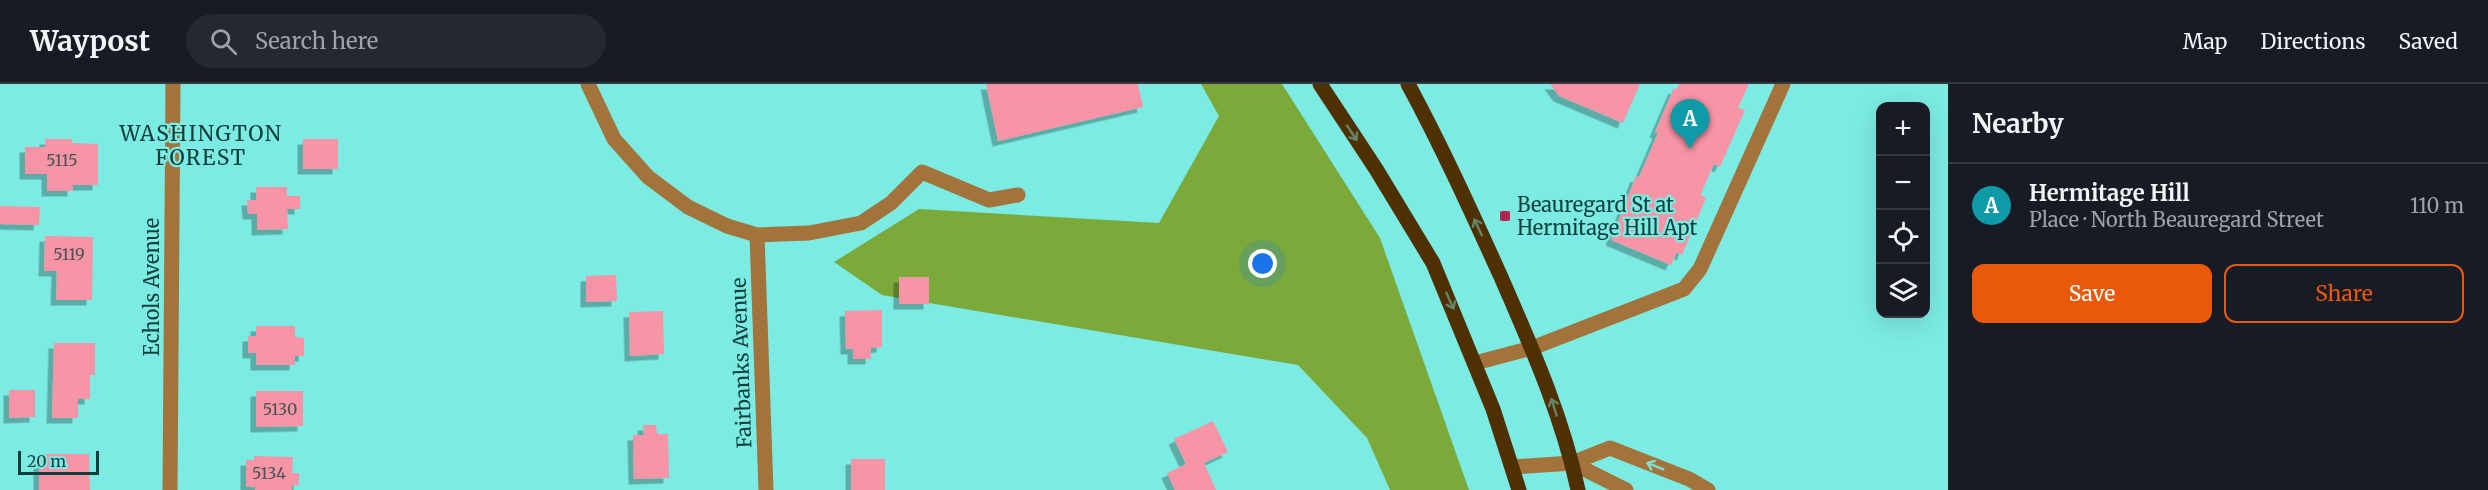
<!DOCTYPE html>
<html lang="en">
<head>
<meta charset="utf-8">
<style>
	body { margin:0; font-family:Merriweather,serif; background:#242831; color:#f1f3f6 }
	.controls { position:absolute; right:18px; top:18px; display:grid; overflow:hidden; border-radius:12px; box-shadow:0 6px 24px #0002 }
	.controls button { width:54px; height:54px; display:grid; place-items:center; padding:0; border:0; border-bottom:2px solid #363941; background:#171b24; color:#f1f3f6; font:30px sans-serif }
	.scale { position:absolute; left:18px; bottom:15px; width:81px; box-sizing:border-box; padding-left:6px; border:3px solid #0c3e3b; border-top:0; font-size:16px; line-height:21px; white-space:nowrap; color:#0c3e3b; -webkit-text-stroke:4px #7cebe3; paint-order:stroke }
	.you { position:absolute; left:1263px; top:180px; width:21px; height:21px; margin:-15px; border:4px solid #fff; border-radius:50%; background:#1a73e8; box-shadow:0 0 0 9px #1a73e833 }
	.badge { display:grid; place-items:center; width:39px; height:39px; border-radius:50%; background:#ea580c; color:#fff; font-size:20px; font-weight:700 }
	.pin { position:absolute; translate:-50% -50px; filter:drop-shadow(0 2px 3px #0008) }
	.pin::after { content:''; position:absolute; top:32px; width:21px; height:18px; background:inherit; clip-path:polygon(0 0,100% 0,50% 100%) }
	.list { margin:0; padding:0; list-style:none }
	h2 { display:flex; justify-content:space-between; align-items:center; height:78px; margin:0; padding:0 24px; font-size:26px }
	h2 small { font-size:20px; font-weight:400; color:#9ea1a6 }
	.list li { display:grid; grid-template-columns:39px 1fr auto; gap:18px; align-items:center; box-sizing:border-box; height:84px; padding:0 24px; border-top:2px solid #363941 }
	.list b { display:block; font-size:22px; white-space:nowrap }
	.list p { margin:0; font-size:20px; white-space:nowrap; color:#9ea1a6 }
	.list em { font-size:20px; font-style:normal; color:#9ea1a6 }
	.actions { display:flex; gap:12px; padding:18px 24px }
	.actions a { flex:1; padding:14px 0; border:2px solid #ea580c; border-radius:12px; text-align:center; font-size:21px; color:#ea580c }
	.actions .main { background:#ea580c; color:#fff }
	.icon { flex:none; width:33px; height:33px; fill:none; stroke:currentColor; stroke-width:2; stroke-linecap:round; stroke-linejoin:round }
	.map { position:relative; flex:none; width:1948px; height:406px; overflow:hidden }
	header { display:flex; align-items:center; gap:36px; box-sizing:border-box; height:84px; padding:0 30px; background:#171b24; border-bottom:2px solid #363941 }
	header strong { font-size:28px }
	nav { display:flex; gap:33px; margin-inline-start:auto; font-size:21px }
	.search { width:420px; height:54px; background:#242831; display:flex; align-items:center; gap:15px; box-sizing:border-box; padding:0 21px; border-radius:33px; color:#9ea1a6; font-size:22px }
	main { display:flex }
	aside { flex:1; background:#171b24 }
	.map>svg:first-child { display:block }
	.forest { fill:#7baa3a }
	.building { fill:#f794a5; filter:url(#shadow) }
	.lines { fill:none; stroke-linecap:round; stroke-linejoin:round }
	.minor { stroke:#a2733a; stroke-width:15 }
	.major { stroke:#4f3003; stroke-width:15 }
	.oneway { stroke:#638468 }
	.oneway2 { stroke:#80dfd2 }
	.poi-dot { fill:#b42450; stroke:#7cebe3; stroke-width:2 }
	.labels { text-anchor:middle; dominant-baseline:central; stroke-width:4.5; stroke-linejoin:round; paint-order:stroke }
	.number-label { font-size:16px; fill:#475456 }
	.poi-label { font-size:20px; fill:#0c3e3b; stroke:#7cebe3; text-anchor:start }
	.street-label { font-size:20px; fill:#0c3e3b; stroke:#7cebe3 }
	.neighbourhood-label { font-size:21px; letter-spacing:1.5px; fill:#0c3e3b; stroke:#7cebe3 }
</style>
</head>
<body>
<header>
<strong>Waypost</strong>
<div class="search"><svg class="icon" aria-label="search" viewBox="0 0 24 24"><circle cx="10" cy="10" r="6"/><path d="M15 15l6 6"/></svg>Search here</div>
<nav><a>Map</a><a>Directions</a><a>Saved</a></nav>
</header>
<main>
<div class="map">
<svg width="1948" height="406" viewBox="0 0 1948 406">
	<defs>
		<filter id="shadow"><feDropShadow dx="-5.5" dy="5.5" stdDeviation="0" flood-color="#0004"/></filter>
	</defs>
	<rect width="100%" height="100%" fill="#7cebe3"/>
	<path class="forest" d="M1201 0H1282L1380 154 1469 406H1390L1367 354 1298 281 882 211 834 178 919 125 1159 139 1219 32Z"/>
	<path class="building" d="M986 0H1138L1143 23 998 57Z
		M1550 0H1640L1623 39 1559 12Z
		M1679 0H1749L1738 24 1745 26 1720 83 1714 80 1703 105 1701 111 1706 114 1682 171 1677 168 1671 181 1611 156 1636 92 1639 93 1658 49 1655 48 1674 4 1677 5Z
		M45 55H72V59L98 60V101H73V107H47V90H25V63H45Z
		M303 55H338V85H303Z
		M256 103H287V112H300V125H287L288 145 257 146V130H248L247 116H256Z
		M0 122 40 123 39 141 0 140Z
		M45 152 93 153 92 216H56L57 187H44Z
		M616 191 617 217 586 218V192Z
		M899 193H929V220H899Z
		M882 226V263L871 264V275H853V265H846L845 227Z
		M663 227 664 270 630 272 629 228Z
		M256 242H295V253L304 254V272H295V281H256V269H248V252H256Z
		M54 259H95V291H90V315H78V334H52Z
		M9 306H35V333L9 334Z
		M256 307H303V342L256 343Z
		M1213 337 1228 368 1204 379 1216 406H1175L1167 389 1186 380 1174 355Z
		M643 341H656L657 350H668L669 394 634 395 633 351H644Z
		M39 370H89L90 406H39Z
		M254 372 293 373 292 389H299V401H292V406H255V403H246V376H254Z
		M851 375H885V406H851Z"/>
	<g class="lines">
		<path class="minor" d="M588 0 614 55 648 93 688 123 727 142 757 151 809 149 861 139 891 119 922 88 989 116 1018 111
			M757 151 766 406
			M1475 279 1532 264 1684 205 1700 185 1783 0
			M1572 379 1626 406
			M1513 383 1572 379 1610 364 1689 395 1708 406
			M170 406 173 0"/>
		<path class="major" d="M1320 0 1376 85 1433 179 1493 325 1519 406
			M1408 0C1442 63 1471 127 1501 193 1531 262 1562 331 1578 406"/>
	</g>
	<defs><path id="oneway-shaft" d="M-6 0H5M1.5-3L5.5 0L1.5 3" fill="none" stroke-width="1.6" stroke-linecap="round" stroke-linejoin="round" transform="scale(1.5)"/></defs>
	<g class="oneway">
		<use href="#oneway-shaft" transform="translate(1352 49) rotate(56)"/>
		<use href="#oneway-shaft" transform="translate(1478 143) rotate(-115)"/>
		<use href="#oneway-shaft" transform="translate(1450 217) rotate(66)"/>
		<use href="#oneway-shaft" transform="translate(1554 323) rotate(-107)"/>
	</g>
	<use class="oneway2" href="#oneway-shaft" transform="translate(1655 382) rotate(-158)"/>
	<rect class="poi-dot" x="1499" y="126" width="12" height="12" rx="3"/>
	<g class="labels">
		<g class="number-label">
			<text x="62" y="76">5115</text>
			<text x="69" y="170">5119</text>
			<text x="280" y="325">5130</text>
			<text x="269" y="389">5134</text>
		</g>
		<g class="poi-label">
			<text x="1517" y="120">Beauregard St at<tspan x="1517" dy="23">Hermitage Hill Apt</tspan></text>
		</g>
		<g class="street-label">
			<text transform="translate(151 203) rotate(-90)">Echols Avenue</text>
			<text transform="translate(741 279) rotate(-92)">Fairbanks Avenue</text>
		</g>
		<g class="neighbourhood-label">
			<text x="201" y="49">WASHINGTON<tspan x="201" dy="24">FOREST</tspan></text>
		</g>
	</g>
</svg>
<div class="controls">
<button>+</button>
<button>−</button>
<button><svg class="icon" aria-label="locate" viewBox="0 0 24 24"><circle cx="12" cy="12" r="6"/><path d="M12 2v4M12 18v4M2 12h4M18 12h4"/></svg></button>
<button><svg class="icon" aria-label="layers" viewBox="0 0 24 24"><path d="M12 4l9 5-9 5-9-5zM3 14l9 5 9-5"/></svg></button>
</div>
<div class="scale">20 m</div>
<div class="you"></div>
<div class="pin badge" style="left:1690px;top:65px;background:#0f9aa8">A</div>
</div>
<aside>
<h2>Nearby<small></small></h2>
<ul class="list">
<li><span class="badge" style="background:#0f9aa8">A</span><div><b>Hermitage Hill</b><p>Place · North Beauregard Street</p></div><em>110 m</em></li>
</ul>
<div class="actions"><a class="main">Save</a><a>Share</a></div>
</aside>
</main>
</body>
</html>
